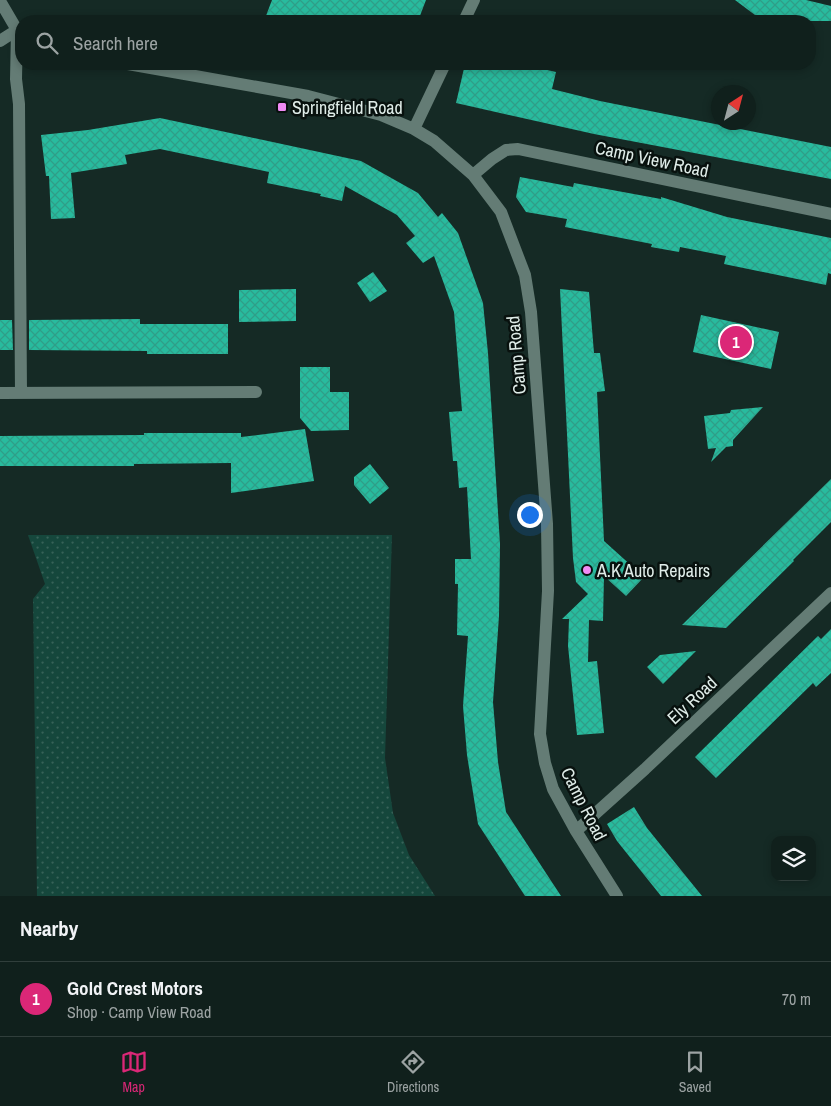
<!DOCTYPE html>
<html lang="en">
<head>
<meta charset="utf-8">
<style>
	body { margin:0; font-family:"Archivo Narrow",sans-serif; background:#192825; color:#f1f3f6 }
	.controls { position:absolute; right:15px; bottom:15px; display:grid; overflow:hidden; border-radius:10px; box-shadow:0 2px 8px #0003 }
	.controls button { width:45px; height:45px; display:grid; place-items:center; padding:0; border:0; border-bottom:1px solid #303e3b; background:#10201c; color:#f1f3f6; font:25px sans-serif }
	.compass { position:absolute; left:711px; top:85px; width:45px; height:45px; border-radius:50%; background:#10201c; box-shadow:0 2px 8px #0003; rotate:36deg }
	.you { position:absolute; left:529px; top:514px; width:18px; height:18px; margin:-12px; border:4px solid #fff; border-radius:50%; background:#1a73e8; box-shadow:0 0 0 8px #1a73e833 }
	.badge { display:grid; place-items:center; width:32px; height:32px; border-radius:50%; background:#db2777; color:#fff; font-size:16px; font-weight:700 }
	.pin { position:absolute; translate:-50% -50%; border:2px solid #fff; box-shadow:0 1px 5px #0006 }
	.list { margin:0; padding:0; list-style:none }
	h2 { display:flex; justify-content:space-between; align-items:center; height:65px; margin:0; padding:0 20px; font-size:21px }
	h2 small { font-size:16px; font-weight:400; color:#9ca3a3 }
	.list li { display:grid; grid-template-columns:32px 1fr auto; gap:15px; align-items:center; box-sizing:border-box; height:75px; padding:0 20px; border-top:1px solid #303e3b }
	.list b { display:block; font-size:19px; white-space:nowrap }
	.list p { margin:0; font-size:16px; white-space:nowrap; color:#9ca3a3 }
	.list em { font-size:16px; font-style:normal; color:#9ca3a3 }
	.icon { flex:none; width:28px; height:28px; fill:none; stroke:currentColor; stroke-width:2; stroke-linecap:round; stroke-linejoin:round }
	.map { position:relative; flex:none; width:831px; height:896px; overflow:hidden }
	.search { position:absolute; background:#10201c; box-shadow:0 2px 8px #0003; left:15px; right:15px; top:15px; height:55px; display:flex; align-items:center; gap:12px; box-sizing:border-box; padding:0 18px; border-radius:20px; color:#9ca3a3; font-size:19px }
	.sheet { height:140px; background:#10201c }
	nav { display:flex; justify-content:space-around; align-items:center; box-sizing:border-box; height:70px; border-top:1px solid #303e3b; background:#10201c; font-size:14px; color:#9ca3a3 }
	nav a { display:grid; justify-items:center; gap:2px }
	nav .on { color:#db2777 }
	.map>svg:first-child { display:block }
	.garden { fill:url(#garden-dots) }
	.building { fill:url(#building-cross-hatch) }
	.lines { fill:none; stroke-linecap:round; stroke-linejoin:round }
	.minor { stroke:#647c75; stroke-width:12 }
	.poi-dot { fill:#f08bf5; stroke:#08110e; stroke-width:2 }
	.labels { text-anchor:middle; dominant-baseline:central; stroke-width:5; stroke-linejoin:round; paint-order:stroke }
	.poi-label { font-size:18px; fill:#dfece8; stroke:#08110e; text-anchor:start }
	.street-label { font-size:18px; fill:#dfece8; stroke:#08110e }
</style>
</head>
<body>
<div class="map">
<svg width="831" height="896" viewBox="0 0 831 896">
	<defs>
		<pattern id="garden-dots" width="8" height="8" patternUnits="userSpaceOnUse" patternTransform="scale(1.25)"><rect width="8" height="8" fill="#15473c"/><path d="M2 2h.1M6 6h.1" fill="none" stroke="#376258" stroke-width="1.8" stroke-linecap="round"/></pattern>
		<pattern id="building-cross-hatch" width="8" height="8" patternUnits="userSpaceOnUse" patternTransform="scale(1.25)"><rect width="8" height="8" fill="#28bb9e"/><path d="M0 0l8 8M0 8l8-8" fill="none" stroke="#2f9e88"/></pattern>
	</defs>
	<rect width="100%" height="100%" fill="#152a25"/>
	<path class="garden" d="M28 535H392L385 758 393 813 409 855 435 896H37L33 599 45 584Z"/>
	<path class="building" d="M272 0H426L418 21H264Z
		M735 0H806L831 6V21H763Z
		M465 64H521L556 72 552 89 600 101 831 147V179L594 134 456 103Z
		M160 118 361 161 418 193 438 217 442 213 458 233 483 303 488 353 500 544 499 616 493 702 498 762 506 812 561 896H525L478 824 467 755 463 706 468 636 457 635 458 584H455V559H471L467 487 459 488 457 461H453L449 412 462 411 454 312 434 256 423 263 406 243 415 236 397 215 345 186 342 201 320 196 321 194 267 183 269 172 160 149 125 155 127 164 71 173 75 218 51 219 49 176H46L41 135 88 130Z
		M520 177 573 187 574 183 661 199V197L727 217 831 238V274L828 273 826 285 724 264 726 256 680 247 679 252 651 247 652 244 565 227 567 219 526 212 516 197Z
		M373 272 387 291 370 302 357 283Z
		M296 289V321L239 322V290Z
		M560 289 589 292 594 353H600L605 391 597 392 604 541 644 577 626 596 604 576 603 621 589 620 588 662 597 661 604 733 577 735 568 646 569 619H562L588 594 576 582 573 558Z
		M701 315 779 332 771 369 693 352Z
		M140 319V324H228V354H147V351L29 350V320Z
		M0 320H12L13 350H0Z
		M300 367H330V392H349V430L311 431 300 418Z
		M763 407 733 440V446L726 447 711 462 716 448 708 449 704 416 730 413 731 410Z
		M305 429 314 481 231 493V463L134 464V466H0V436L144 435V433H241V437Z
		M370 464 389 488 370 504 354 485V477Z
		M831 479V522L793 560 794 561 726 628 682 625Z
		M831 629V673L816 687 813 683 716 778 695 757 818 636 821 639Z
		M696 651 663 684 647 667 660 655Z
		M634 807 647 828 702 896H661L617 841 607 824Z"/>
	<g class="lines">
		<path class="minor" d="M0 1 17 30 21 31
			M464 21 474 0
			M17 30 16 79 19 104 21 393
			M0 41 17 30
			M128 64 308 96 381 115 414 129 434 141 473 175 501 212 525 275 531 312 547 524 548 591 540 734 545 763 553 789 576 831 617 896
			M414 129 445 64
			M473 175 492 159 506 150 518 149 831 214
			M0 393 256 392
			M576 831 645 769 831 593"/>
	</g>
	<g class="poi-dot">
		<rect x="277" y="102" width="10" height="10" rx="2.5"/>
		<circle cx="587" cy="570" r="5"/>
	</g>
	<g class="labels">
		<g class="poi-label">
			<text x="292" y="107">Springfield Road</text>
			<text x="597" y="570">A.K Auto Repairs</text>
		</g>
		<g class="street-label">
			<text transform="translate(652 159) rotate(12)">Camp View Road</text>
			<text transform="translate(516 355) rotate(-95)">Camp Road</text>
			<text transform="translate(692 700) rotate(-43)">Ely Road</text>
			<text transform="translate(584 804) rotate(63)">Camp Road</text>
		</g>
	</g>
</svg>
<div class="controls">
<button><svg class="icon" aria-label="layers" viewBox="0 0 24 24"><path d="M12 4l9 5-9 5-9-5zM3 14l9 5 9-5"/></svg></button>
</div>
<svg class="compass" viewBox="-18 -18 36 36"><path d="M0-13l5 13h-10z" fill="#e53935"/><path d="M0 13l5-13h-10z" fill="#9ca3a3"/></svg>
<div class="you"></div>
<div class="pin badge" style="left:736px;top:342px">1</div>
<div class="search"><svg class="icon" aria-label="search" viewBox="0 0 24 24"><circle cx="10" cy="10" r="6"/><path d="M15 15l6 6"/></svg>Search here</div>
</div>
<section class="sheet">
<h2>Nearby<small></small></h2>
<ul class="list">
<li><span class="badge">1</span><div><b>Gold Crest Motors</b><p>Shop · Camp View Road</p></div><em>70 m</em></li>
</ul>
</section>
<nav>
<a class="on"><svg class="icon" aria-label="map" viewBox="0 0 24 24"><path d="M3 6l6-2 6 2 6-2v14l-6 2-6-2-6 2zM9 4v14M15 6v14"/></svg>Map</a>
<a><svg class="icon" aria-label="directions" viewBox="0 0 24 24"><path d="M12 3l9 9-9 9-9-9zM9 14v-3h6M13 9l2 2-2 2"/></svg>Directions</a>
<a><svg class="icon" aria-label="saved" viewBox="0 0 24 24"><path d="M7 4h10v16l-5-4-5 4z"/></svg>Saved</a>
</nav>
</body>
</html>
